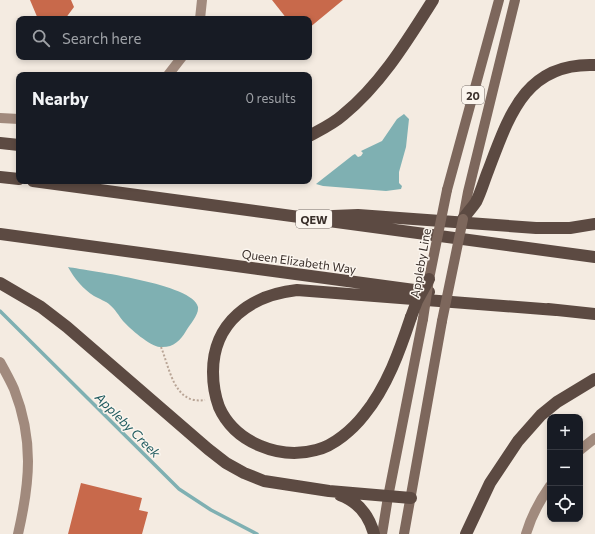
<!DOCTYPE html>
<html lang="en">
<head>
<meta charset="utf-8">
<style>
	body { margin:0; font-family:Commissioner,sans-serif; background:#20242c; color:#f1f3f6 }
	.controls { position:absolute; right:12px; bottom:12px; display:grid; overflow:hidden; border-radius:8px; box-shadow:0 2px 6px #0003 }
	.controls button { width:36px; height:36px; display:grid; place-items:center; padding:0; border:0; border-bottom:1px solid #363941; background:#171b24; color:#f1f3f6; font:20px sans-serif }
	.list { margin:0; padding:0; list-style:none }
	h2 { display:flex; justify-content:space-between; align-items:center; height:52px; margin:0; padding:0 16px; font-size:17px }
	h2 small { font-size:13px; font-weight:400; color:#9ea1a6 }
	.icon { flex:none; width:22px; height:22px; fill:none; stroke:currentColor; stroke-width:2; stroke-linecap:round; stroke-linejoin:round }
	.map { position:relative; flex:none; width:595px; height:534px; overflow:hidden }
	.search { position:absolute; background:#171b24; box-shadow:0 2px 6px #0003; left:16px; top:16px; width:296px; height:44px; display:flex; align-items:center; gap:10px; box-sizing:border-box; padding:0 14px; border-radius:8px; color:#9ea1a6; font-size:15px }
	.panel { position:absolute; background:#171b24; box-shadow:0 2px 6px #0003; left:16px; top:72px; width:296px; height:112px; border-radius:8px }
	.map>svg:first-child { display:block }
	.water { fill:#7fb0b2 }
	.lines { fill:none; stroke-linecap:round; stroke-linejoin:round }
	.stream { stroke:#7fb0b2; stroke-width:3.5 }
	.building { fill:#c8694b }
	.path { stroke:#b9a596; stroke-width:2; stroke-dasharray:2 2; stroke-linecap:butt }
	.secondary { stroke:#a18a7d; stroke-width:10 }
	.primary { stroke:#7d675c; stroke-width:10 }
	.highway { stroke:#5c4a42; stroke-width:12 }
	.primary-bridge { stroke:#7d675c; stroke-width:10 }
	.highway-bridge { stroke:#5c4a42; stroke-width:12 }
	.labels { text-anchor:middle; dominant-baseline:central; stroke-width:3; stroke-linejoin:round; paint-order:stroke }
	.shield { fill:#fbf5ee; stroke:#756b66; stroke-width:1 }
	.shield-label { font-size:11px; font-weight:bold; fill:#3b302b }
	.street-label { font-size:12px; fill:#3b302b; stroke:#fbf5ee }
	.water-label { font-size:13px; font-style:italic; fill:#1f5a5e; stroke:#fbf5ee }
</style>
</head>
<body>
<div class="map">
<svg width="595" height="534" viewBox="0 0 595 534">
	<rect width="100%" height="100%" fill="#f4ebe1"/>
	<path class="water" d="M404 114 409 119 406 147 399 172V183L402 186 401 189 386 191 323 186 316 184 353 155 355 154 358 157 361 156 363 153 361 151 382 141 397 119Z
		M68 267C90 271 194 284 198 307 199 315 190 324 186 331 180 341 173 348 160 347 150 346 130 329 123 321 119 316 115 309 110 305 106 301 99 299 94 296 83 289 74 278 68 267Z"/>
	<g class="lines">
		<path class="stream" d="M0 311 179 489 211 510 257 534"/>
	</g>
	<path class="building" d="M30 0H71L74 7 65 19H38Z
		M272 0H343L309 28V19H287Z
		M81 483 142 498 139 510 148 512 142 534H68Z"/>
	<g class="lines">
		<path class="path" d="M161 347C170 369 174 405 205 400"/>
		<path class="secondary" d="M200 19 202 0
			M168 75 182 57
			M0 118 19 119
			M0 362C5 371 10 380 14 389 34 440 30 482 18 534
			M580 450 595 438
			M526 534C531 517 540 500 550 486"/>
		<path class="primary" d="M447 190 499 0
			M463 219 468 192 515 0
			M382 534 388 497 423 319
			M404 534 442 321"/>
		<path class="highway" d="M309 136C320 130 333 124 343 115 381 84 407 41 433 0
			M0 143 19 145
			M0 177 19 179
			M33 181 595 257
			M333 216 358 215 536 228H570L595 224
			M463 219C467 213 472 208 476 202 481 192 484 181 488 171 509 116 525 62 595 65
			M0 234 429 292
			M0 283 41 307 67 327 208 449 226 463 244 473 264 481 329 491 411 498
			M548 309 595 314
			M411 317C400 350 387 387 364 415 353 429 334 446 316 450 280 460 235 443 219 407 215 396 213 383 213 372 213 322 251 295 297 290L556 310
			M340 495C359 502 369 515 374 534
			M466 534 490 483 518 441 541 415 557 402 595 379"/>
		<path class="primary-bridge" d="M423 319 429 279 447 190
			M442 321 463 219"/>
		<path class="highway-bridge" d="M411 317 417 301 429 279"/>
	</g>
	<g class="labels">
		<g class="shield">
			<rect x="462" y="86" width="22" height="18" rx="3"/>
			<rect x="296" y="210" width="36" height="18" rx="3"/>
		</g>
		<g class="shield-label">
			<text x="473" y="95">20</text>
			<text x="314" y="219">QEW</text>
		</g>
		<g class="street-label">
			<text transform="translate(299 261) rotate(8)">Queen Elizabeth Way</text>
			<text transform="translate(420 263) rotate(-80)">Appleby Line</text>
		</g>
		<g class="water-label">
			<text transform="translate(128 425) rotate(45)">Appleby Creek</text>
		</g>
	</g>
</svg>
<div class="controls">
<button>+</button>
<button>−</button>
<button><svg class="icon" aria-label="locate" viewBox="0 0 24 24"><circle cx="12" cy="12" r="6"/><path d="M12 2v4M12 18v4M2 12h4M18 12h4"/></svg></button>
</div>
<div class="search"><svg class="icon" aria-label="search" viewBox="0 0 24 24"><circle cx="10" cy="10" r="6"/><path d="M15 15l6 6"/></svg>Search here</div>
<section class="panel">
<h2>Nearby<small>0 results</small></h2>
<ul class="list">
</ul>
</section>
</div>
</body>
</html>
